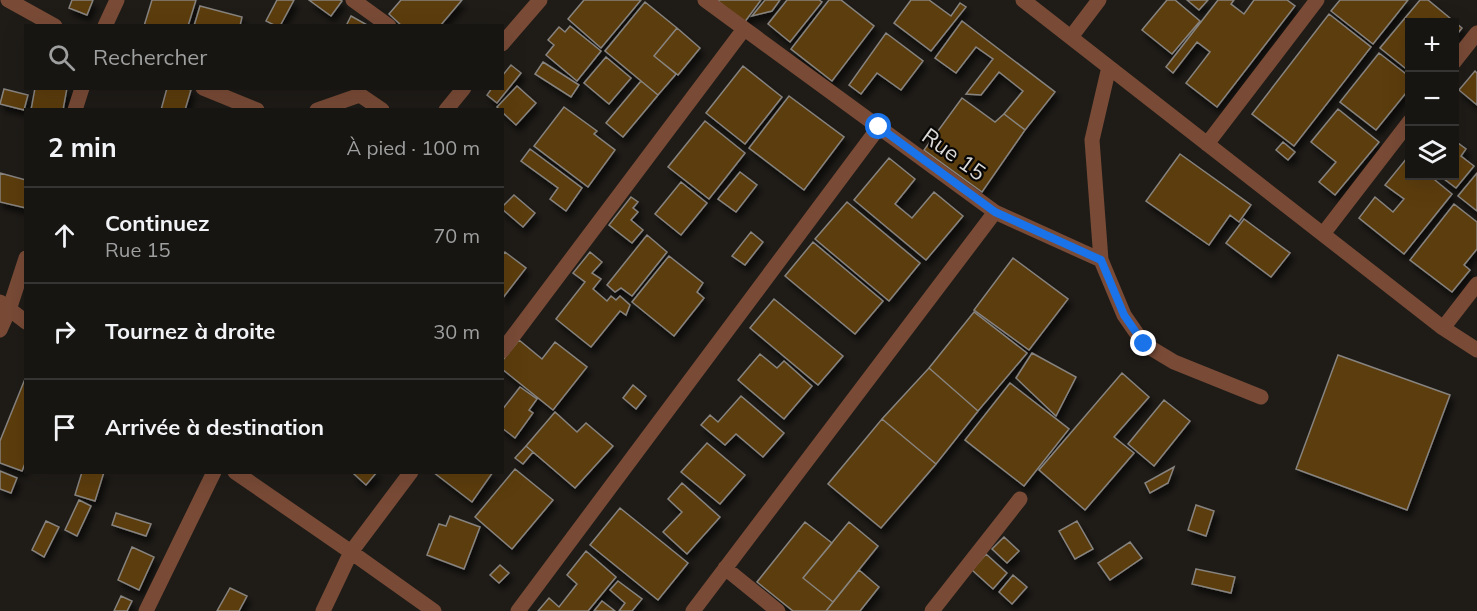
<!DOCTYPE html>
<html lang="fr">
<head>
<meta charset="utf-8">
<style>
	body { margin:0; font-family:Mulish,sans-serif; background:#242220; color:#f1f3f6 }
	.controls { position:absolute; right:18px; top:18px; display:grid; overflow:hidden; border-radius:0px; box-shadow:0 6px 24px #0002 }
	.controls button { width:54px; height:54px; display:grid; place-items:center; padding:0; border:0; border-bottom:2px solid #363432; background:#171512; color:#f1f3f6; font:30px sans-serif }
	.stop { position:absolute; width:18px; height:18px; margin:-14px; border:4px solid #1a73e8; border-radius:50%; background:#fff }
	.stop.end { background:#1a73e8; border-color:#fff; box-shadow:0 2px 6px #0008 }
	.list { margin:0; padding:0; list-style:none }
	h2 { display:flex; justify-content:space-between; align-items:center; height:78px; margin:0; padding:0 24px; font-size:26px }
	h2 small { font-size:20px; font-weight:400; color:#9e9f9f }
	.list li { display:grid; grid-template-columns:39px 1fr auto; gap:18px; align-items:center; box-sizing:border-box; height:96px; padding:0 24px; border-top:2px solid #363432 }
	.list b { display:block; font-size:22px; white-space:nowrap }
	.list p { margin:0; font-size:20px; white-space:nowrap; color:#9e9f9f }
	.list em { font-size:20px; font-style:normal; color:#9e9f9f }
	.icon { flex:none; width:33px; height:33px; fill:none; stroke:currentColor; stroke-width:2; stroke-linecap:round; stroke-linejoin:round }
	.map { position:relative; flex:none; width:1477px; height:611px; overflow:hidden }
	.search { position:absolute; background:#171512; box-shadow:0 6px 24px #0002; left:24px; top:24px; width:480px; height:66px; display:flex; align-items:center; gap:15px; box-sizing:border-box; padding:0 21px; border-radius:0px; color:#9e9f9f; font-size:22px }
	.panel { position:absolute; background:#171512; box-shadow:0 6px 24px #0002; left:24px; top:108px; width:480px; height:366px; border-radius:0px }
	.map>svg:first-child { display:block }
	.building { fill:#5c3c09; stroke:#87837f; stroke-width:1.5; filter:url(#shadow) }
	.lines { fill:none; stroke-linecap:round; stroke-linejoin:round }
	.minor { stroke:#794b37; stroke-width:15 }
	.route { stroke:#1a73e8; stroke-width:8 }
	.labels { text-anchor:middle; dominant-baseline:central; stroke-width:4.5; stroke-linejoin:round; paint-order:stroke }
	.street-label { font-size:22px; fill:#dbd9d7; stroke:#080706 }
</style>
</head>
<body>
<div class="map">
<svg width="1477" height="611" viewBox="0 0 1477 611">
	<defs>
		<filter id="shadow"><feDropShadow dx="3.5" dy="6" stdDeviation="3" flood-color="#0009"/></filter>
	</defs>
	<rect width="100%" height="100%" fill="#1f1c18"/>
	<path class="building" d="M72 0H93L87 15 69 8Z
		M152 0H196L188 26H144Z
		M277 0H294L280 26H276L266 21Z
		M309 0H340L342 1 331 16Z
		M401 0H462L440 26H402L389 14Z
		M584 0H641L601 48 568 19Z
		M717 0H761L744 23Z
		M765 0H780L772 11 752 16Z
		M787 0H819L822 2 790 42 768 24Z
		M829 0H841L874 26 832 81 791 49Z
		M911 0H929L951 16 960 3 966 7 931 51 894 23Z
		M1167 0H1175L1200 21 1172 54 1142 30Z
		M1187 0H1208L1199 10Z
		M1218 0H1234L1231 4 1244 14 1254 0H1287L1295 6 1217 107 1186 83 1210 52 1197 42 1173 73 1166 67Z
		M1340 0H1408L1373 44 1331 11Z
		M1420 0H1428L1462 28 1454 38V22H1410V72L1380 48Z
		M645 2 677 28 654 56 676 74 658 95 605 51Z
		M200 6 242 17 240 26H194Z
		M1329 14 1371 47 1294 146 1252 114Z
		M351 16 369 26H346Z
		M962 21 1055 92 1025 130 1004 114 1023 91 999 72 981 95 966 94 993 59 976 47 956 73 935 58Z
		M570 26 601 51 577 81 546 55 554 45 548 40 559 27 565 32Z
		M677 28 700 48 678 75 654 56Z
		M886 33 923 61 901 90 877 73 861 94 849 85Z
		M1379 53 1410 77V88L1376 130 1340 102Z
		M606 57 631 78 609 104 584 83Z
		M543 62 579 85 571 97 535 74Z
		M511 65 521 73 497 103 487 95 492 88H502V76Z
		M743 66 782 97 745 144 706 113Z
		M1475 71 1477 73V105L1459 90Z
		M641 81 658 95 623 137 606 123Z
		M517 86 536 103 516 125 502 112V110H500L497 107Z
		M35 88H67L63 110H31Z
		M167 88H185L191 90 185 110H161Z
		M4 89 28 95 24 110 0 104Z
		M789 96 844 137 804 190 749 148Z
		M962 98 995 122 1004 114 1025 130 982 192 924 150Z
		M564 107 597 131 594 134 615 150 588 187 534 146Z
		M1338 109 1379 142 1335 195 1319 182 1336 162 1311 142Z
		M705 121 745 153 709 199 668 167Z
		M1454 140 1466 149 1461 156 1474 166 1456 188 1440 176H1454Z
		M1283 142 1295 152 1288 160 1276 150Z
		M530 149 582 188 566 211 550 199 558 188 521 161Z
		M1180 154 1251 205 1239 222 1230 215 1209 245 1146 201Z
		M889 158 915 179 895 204 912 218 934 192 963 216 926 260 854 200Z
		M1407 158 1410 160V176H1430L1452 194 1404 254 1359 218 1375 197 1393 212 1404 199 1385 185Z
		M740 172 757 185 736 212 718 199Z
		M0 173 26 180V208L0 202Z
		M1477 173V211L1458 196Z
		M681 182 707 203 681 235 655 214Z
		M514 195 535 213 523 227 502 209V207Z
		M631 197 638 202 633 208 638 212 631 220 643 230 632 243 609 225Z
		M847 202 920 263 889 301 815 239Z
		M1454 204 1477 222V249L1464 265 1470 270 1452 292 1410 260Z
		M1244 219 1290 253 1271 277 1226 243Z
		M751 232 763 242 745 265 732 256Z
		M647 235 667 252 632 296 621 288 615 292 607 285Z
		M813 242 883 301 855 334 785 276Z
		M505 252 526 268 502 299V256Z
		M590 252 602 262 592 273 601 279 593 289 607 301 611 296 616 300 620 296 630 305 626 315 620 311 591 347 556 319 585 282 573 273Z
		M669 256 703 283 697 292 704 298 674 336 632 302Z
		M1013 258 1068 299 1029 350 974 310Z
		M774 299 843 356 818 385 750 328Z
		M974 312 1027 353 978 411 929 368Z
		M519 340 542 359 555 342 587 367 553 410 502 369V361Z
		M1032 353 1076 377 1056 416 1016 378Z
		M760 354 777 368 784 361 812 386 784 419 738 380Z
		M1338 355 1450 395 1407 510 1296 469Z
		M929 368 978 411 936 464 882 419Z
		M1122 373 1149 397 1114 437 1134 453 1085 510 1039 470Z
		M25 379 26 461 22 471 0 463V441Z
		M1010 383 1069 429 1024 486 965 440Z
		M633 385 646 396 636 409 623 398Z
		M520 387 537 399 529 410 533 413 515 438 502 428V410Z
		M741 396 784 433 763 457 736 434 725 445 701 425 710 415 718 422Z
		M1164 400 1190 421 1154 466 1128 444Z
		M555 412 577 432 586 423 613 446 575 488 526 446Z
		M882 419 936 464 881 528 828 484Z
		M707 443 745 475 720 504 681 472Z
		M526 446 533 452 523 464 515 458Z
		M1174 467 1168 483 1150 493 1145 483Z
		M515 469 553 500 512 549 475 517Z
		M0 471 17 478 11 493 0 489Z
		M82 472H104L95 501 75 495Z
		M355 472H377L366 485 354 474Z
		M433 472H493L472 502Z
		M682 483 720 517 687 554 663 532 682 512 668 499Z
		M79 500 91 506 77 536 65 530Z
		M1196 505 1214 511 1206 536 1188 530Z
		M620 508 688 563 658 600 590 545Z
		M116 513 151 524 146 536 112 525Z
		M450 516 480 527 464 569 427 555 439 524 446 526Z
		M46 521 59 527 44 557 32 550Z
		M1077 521 1093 549 1075 559 1059 531Z
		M805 522 832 543 803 578 833 602 826 611H793L757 582Z
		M849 522 878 546 833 602 803 578Z
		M1004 537 1019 551 1007 563 992 549Z
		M1130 542 1142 558 1110 580 1098 563Z
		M132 547 154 557 139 590 118 580Z
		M586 551 616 577 588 611H538L549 598 559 607 577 584 567 575Z
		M986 554 1007 573 993 589 972 570Z
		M500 565 509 573 499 583 490 575Z
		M1196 569 1235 577 1231 593 1192 584Z
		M859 570 879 587 860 611H826Z
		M1013 575 1027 587 1012 604 999 592Z
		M618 581 642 599 632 611H619L625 603 610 590Z
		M230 588 247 596 239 611H217Z
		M121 596 132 601 127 611H114Z
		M602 601 615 611H594Z"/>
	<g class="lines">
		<path class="minor" d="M8 0 55 26
			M353 0 389 26
			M705 0 995 212 1101 260
			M1023 0 1443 328 1477 350
			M105 26 117 0
			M1071 37 1099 0
			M502 44 540 0
			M1454 62 1477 33
			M1109 67 1092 140 1101 260 1124 315 1144 344 1174 362 1261 397
			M203 88 257 110
			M75 110 82 88
			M317 110 360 95 382 110
			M446 110 464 88
			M1207 144 1317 0
			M1323 234 1410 121
			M0 302 26 322
			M1443 328 1477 284
			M0 330 9 310 26 258
			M502 351 744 29
			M235 472 351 552 434 611
			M725 568 778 611
			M146 611 214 472
			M323 611 351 552 411 472
			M518 611 879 127
			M693 611 995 212
			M932 611 1020 499"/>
	</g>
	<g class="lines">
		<path class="route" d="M879 127 995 212 1101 260 1124 315 1144 344"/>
	</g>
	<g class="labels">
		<g class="street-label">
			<text transform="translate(954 154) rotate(36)">Rue 15</text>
		</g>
	</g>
</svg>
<div class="controls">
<button>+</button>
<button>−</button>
<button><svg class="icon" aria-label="layers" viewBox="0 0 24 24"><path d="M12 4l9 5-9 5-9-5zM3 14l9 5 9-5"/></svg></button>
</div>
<div class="stop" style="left:879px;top:127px"></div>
<div class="stop end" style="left:1144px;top:344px"></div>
<div class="search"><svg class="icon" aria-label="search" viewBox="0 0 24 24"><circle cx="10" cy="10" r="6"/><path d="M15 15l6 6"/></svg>Rechercher</div>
<section class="panel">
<h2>2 min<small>À pied · 100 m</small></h2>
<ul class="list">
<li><svg class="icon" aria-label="ahead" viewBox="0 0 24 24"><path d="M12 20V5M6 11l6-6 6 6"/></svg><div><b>Continuez</b><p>Rue 15</p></div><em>70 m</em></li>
<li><svg class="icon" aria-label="right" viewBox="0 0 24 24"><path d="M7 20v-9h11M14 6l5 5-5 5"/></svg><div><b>Tournez à droite</b></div><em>30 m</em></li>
<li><svg class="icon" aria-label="arrive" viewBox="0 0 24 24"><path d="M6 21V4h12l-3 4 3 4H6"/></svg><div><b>Arrivée à destination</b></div></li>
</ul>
</section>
</div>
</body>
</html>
